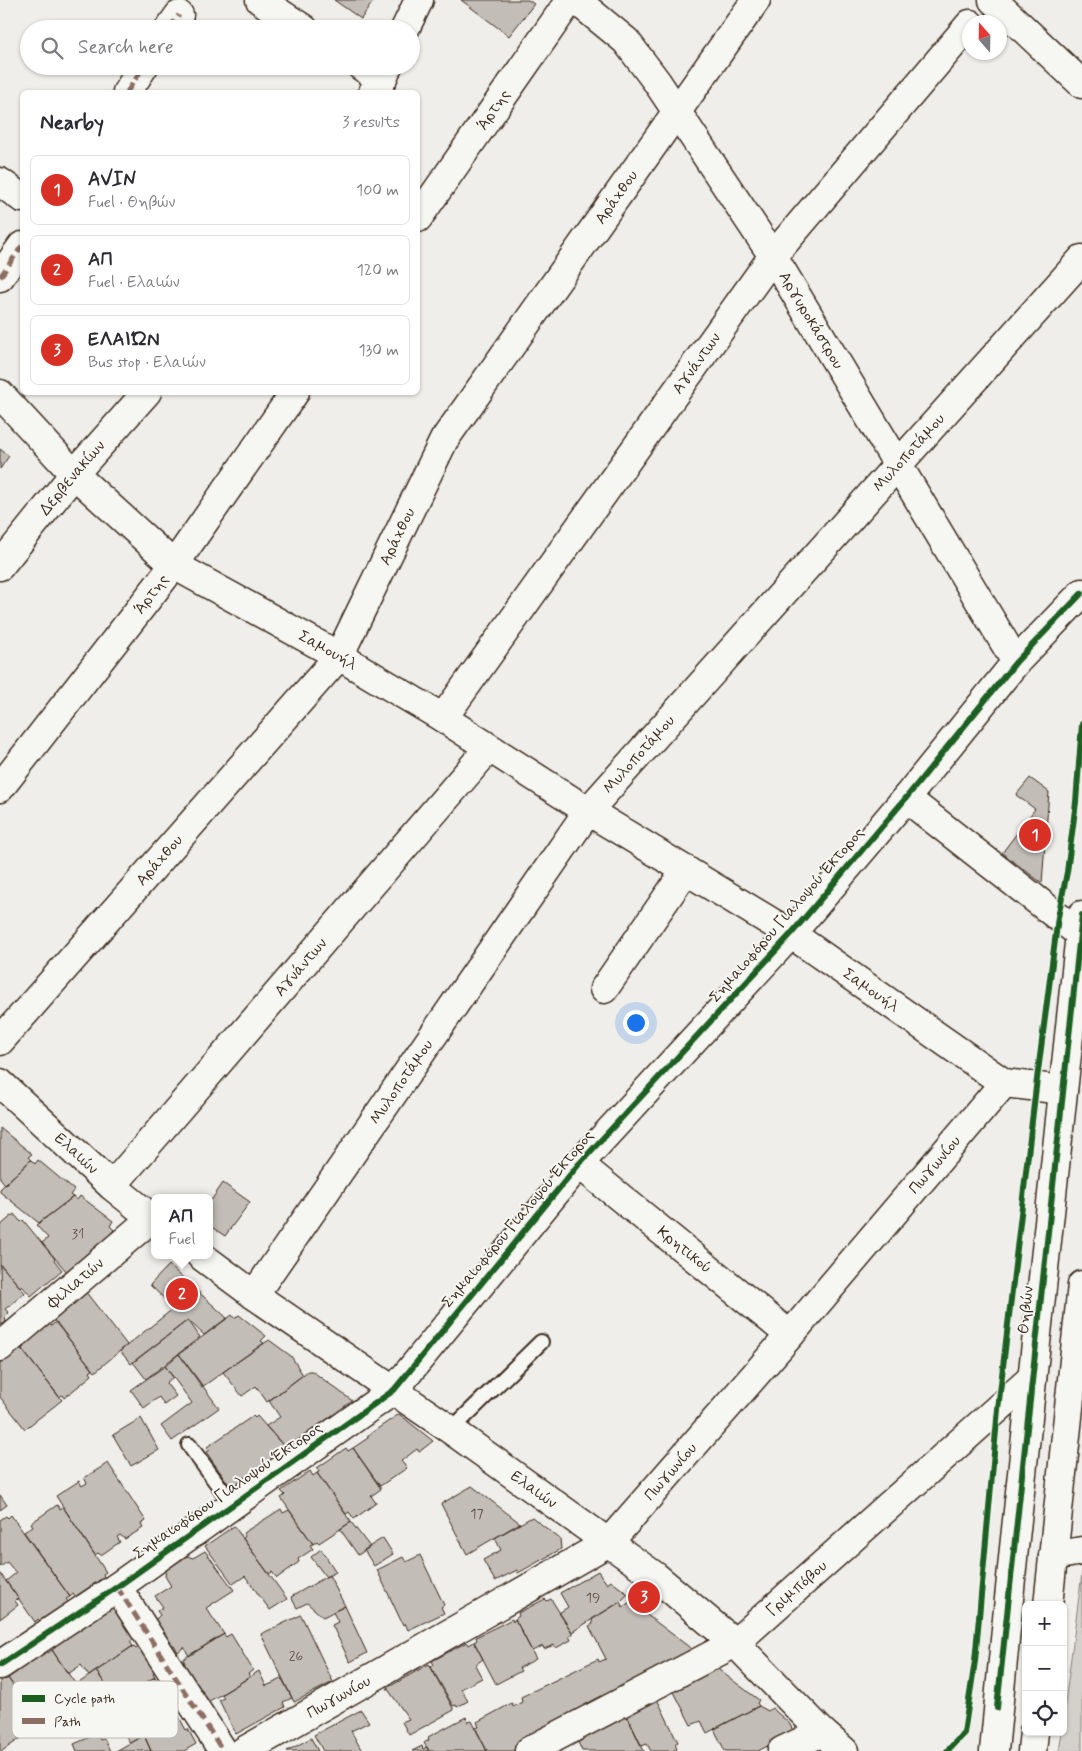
<!DOCTYPE html>
<html lang="en">
<head>
<meta charset="utf-8">
<style>
	body { margin:0; font-family:Mynerve,sans-serif; background:#f7f7f7; color:#2b2b33 }
	.controls { position:absolute; right:15px; bottom:15px; display:grid; overflow:hidden; border-radius:8px; box-shadow:0 1px 4px #0004 }
	.controls button { width:45px; height:45px; display:grid; place-items:center; padding:0; border:0; border-bottom:1px solid #e1e1e2; background:#fff; color:#2b2b33; font:25px sans-serif }
	.compass { position:absolute; left:962px; top:15px; width:45px; height:45px; border-radius:50%; background:#fff; box-shadow:0 1px 4px #0004; rotate:340deg }
	.you { position:absolute; left:635px; top:1022px; width:18px; height:18px; margin:-12px; border:4px solid #fff; border-radius:50%; background:#1a73e8; box-shadow:0 0 0 8px #1a73e833 }
	.badge { display:grid; place-items:center; width:32px; height:32px; border-radius:50%; background:#d93025; color:#fff; font-size:16px; font-weight:700 }
	.pin { position:absolute; translate:-50% -50%; border:2px solid #fff; box-shadow:0 1px 5px #0006 }
	.popup { position:absolute; left:151px; top:1194px; width:62px; height:65px; box-sizing:border-box; display:grid; place-content:center; border-radius:8px; background:#fff; filter:drop-shadow(0 1px 4px #0005); font-size:16px; white-space:nowrap; color:#7c7c81 }
	.popup b { font-size:19px; color:#2b2b33 }
	.popup::after { content:''; position:absolute; left:50%; top:100%; margin-left:-10px; border:10px solid transparent; border-top-color:#fff }
	.list { margin:0; padding:0; list-style:none }
	h2 { display:flex; justify-content:space-between; align-items:center; height:65px; margin:0; padding:0 20px; font-size:21px }
	h2 small { font-size:16px; font-weight:400; color:#7c7c81 }
	.list li { display:grid; grid-template-columns:32px 1fr auto; gap:15px; align-items:center; box-sizing:border-box; height:70px; margin:0 10px 10px; padding:0 10px; border:1px solid #e1e1e2; border-radius:8px }
	.list b { display:block; font-size:19px; white-space:nowrap }
	.list p { margin:0; font-size:16px; white-space:nowrap; color:#7c7c81 }
	.list em { font-size:16px; font-style:normal; color:#7c7c81 }
	.icon { flex:none; width:28px; height:28px; fill:none; stroke:currentColor; stroke-width:2; stroke-linecap:round; stroke-linejoin:round }
	.map { position:relative; flex:none; width:1082px; height:1751px; overflow:hidden }
	.search { position:absolute; background:#fff; box-shadow:0 1px 4px #0004; left:20px; top:20px; width:400px; height:55px; display:flex; align-items:center; gap:12px; box-sizing:border-box; padding:0 18px; border-radius:28px; color:#7c7c81; font-size:19px }
	.panel { position:absolute; background:#fff; box-shadow:0 1px 4px #0004; left:20px; top:90px; width:400px; height:305px; border-radius:8px }
	.map>svg:first-child { display:block }
	.green { fill:#d4d1cc; stroke:#887e75 }
	.building { fill:#c2bdb7; stroke:#3b2a1e }
	.lines { fill:none; stroke-linecap:round; stroke-linejoin:round }
	.lane-casing { stroke:#3b2a1e; stroke-width:18 }
	.street-casing { stroke:#3b2a1e; stroke-width:31 }
	.secondary-casing { stroke:#3b2a1e; stroke-width:31 }
	.lane { stroke:#f6f6f2; stroke-width:14 }
	.street { stroke:#f6f6f2; stroke-width:28 }
	.secondary { stroke:#f6f6f2; stroke-width:28 }
	.quiet { stroke:#8d6e63; stroke-width:5; stroke-dasharray:10 5; stroke-linecap:butt }
	.cycleway-casing { stroke:#f6f6f2; stroke-width:9 }
	.cycleway { stroke:#1b5e20; stroke-width:6 }
	.labels { text-anchor:middle; dominant-baseline:central; stroke-width:4; stroke-linejoin:round; paint-order:stroke }
	.number-label { font-size:14px; fill:#5d4f44 }
	.street-label { font-size:16px; fill:#3b2a1e; stroke:#f6f6f2 }
	.key { fill:#f6f6f2; stroke:#beb9b2; stroke-width:1 }
	.key-label { font-size:14px; fill:#3b2a1e }
</style>
</head>
<body>
<div class="map">
<svg width="1082" height="1751" viewBox="0 0 1082 1751">
	<rect width="100%" height="100%" fill="#efeeea"/>
	<filter id="ink" filterUnits="userSpaceOnUse"><feTurbulence type="fractalNoise" baseFrequency=".02" numOctaves="2"/><feDisplacementMap in="SourceGraphic" scale="10" xChannelSelector="R" yChannelSelector="G"/><feConvolveMatrix kernelMatrix="1 2 1 2 8 2 1 2 1" color-interpolation-filters="sRGB"/></filter>
	<g filter="url(#ink)">
		<path class="green" d="M1082 1573V1751H1059L1062 1732H1063V1719Z"/>
		<path class="building" d="M334 0H374L361 19Z
			M461 0H528L534 4 509 36Z
			M0 449 9 456 0 469Z
			M1030 778 1049 792 1042 883 1002 853 1035 809 1016 795Z
			M0 1128 32 1154 28 1157 31 1160 5 1184 0 1178Z
			M31 1160 35 1164 38 1160 74 1190 70 1195 73 1197 39 1223 0 1192V1189Z
			M223 1183 250 1202 225 1236 210 1226V1202Z
			M80 1196 113 1221 110 1226 114 1230 111 1233 113 1234 67 1272 42 1243 48 1238 36 1225 73 1197 77 1200Z
			M14 1214 21 1222 23 1220 55 1259 54 1260 62 1270 31 1296 22 1286 21 1288 0 1264V1226Z
			M0 1264 25 1293 5 1309 9 1313 5 1317 6 1322 1 1325Z
			M169 1265 227 1318 204 1335 188 1320 131 1364 120 1351 174 1308 150 1285Z
			M85 1291 127 1345 95 1372 52 1318Z
			M232 1315 234 1318 239 1315 266 1336 261 1341 264 1343 202 1387 179 1354Z
			M188 1320 200 1337 146 1379 133 1362Z
			M47 1322 51 1326 56 1322 93 1370 90 1372 92 1375 64 1398 62 1395 59 1397 22 1349 24 1347 20 1343Z
			M269 1340 291 1356 303 1375 267 1402 256 1386 242 1396 223 1372Z
			M19 1346 62 1400 25 1429 0 1397V1362Z
			M179 1354 219 1408 172 1441 161 1426 192 1403 165 1366Z
			M165 1366 173 1377 166 1383 176 1396 164 1405 159 1397 144 1408 131 1390Z
			M308 1371H312L358 1405 289 1452 266 1426 280 1417 269 1401Z
			M399 1414 433 1441 419 1452 417 1449 401 1461 407 1468 380 1486 353 1448 368 1438 367 1436Z
			M253 1416 255 1418 257 1416 289 1452 232 1489 206 1452 210 1450 207 1447Z
			M141 1418 159 1450 131 1466 113 1435Z
			M346 1448 348 1451 353 1448 381 1489 371 1496 376 1503 354 1519 349 1512 346 1514 317 1473 319 1472 317 1468Z
			M108 1463 146 1521 141 1524 143 1528 125 1539 120 1535 117 1537 120 1542 101 1555 98 1553 95 1555 56 1496 79 1481 82 1486 87 1483 84 1478Z
			M310 1471 313 1476 317 1473 351 1522 319 1543 317 1541 313 1544 281 1498 285 1495 281 1491Z
			M472 1486 520 1523 467 1554 441 1504Z
			M0 1495 7 1505 0 1510Z
			M57 1505 60 1509 63 1507 106 1572 103 1574 104 1577 75 1597 73 1594 70 1597 24 1532 33 1526 31 1523Z
			M281 1509 283 1513 289 1510 313 1544 310 1545 313 1549 298 1559 299 1562 277 1578 272 1572 269 1574 243 1539 245 1536 243 1533Z
			M11 1515 70 1597 66 1599 69 1603 41 1623 38 1619 35 1622 6 1581 16 1573 7 1562 0 1567V1520L6 1516 8 1518Z
			M532 1517 560 1539 561 1549 518 1573 517 1570 495 1581 483 1560 501 1550 495 1538Z
			M351 1522 370 1547 358 1555 340 1529Z
			M234 1526 287 1599 270 1610 245 1576 233 1584 205 1546Z
			M383 1538 393 1554 374 1566 364 1550Z
			M321 1549 336 1572 326 1577 311 1557Z
			M205 1551 234 1590 206 1608 224 1634 189 1656 184 1647 178 1652 174 1645 164 1643 153 1622 160 1615 157 1611 163 1607 155 1596 171 1586 165 1576 166 1570 187 1556 193 1558Z
			M420 1555 444 1605 441 1607 444 1613 408 1630 405 1623 403 1625 377 1570 403 1557 406 1562Z
			M598 1571 607 1584 611 1581 628 1594 620 1602 572 1632 559 1613 568 1607 560 1593Z
			M0 1573 18 1598 15 1601 18 1605 0 1619Z
			M329 1575 345 1606 323 1617 307 1603 297 1608 291 1597Z
			M545 1599 547 1601 551 1599 573 1634 569 1636 571 1640 556 1648 554 1645 544 1649 543 1646 532 1651 515 1619 519 1616 518 1613Z
			M620 1602 623 1607 630 1602 693 1650 516 1751H487L475 1728 479 1727 477 1722 512 1703 513 1707 522 1702 521 1697 598 1659 599 1662 606 1659 589 1626 593 1624 592 1619Z
			M112 1603 136 1637 130 1642 133 1646 89 1676 81 1665 68 1674 52 1650 55 1648 52 1645Z
			M345 1606 367 1653 350 1662 332 1625 338 1622 333 1612Z
			M301 1615 333 1682 294 1702 261 1634Z
			M512 1619 513 1622 515 1619 536 1659 519 1668 521 1671 496 1684 474 1642 477 1640 476 1637Z
			M224 1634 226 1637 231 1634 253 1670 248 1674 250 1677 222 1694 209 1701 206 1697 201 1700 181 1666 185 1663 183 1659Z
			M467 1642 469 1645 474 1642 483 1659 475 1665 482 1678 461 1689 468 1701 457 1707 456 1705 453 1706 431 1667 434 1665 432 1661Z
			M133 1646 136 1649 140 1646 157 1670 153 1673 155 1677 111 1703 102 1690 107 1686 96 1671Z
			M45 1649 48 1653 52 1650 79 1689 76 1691 80 1697 42 1722 36 1714 34 1716 8 1678 17 1672 15 1670Z
			M429 1664 454 1710 409 1735 402 1722 409 1719 387 1688Z
			M715 1667 759 1700 757 1703 759 1706 707 1733 701 1721 691 1725 672 1688Z
			M96 1671 105 1684 96 1691 102 1699 91 1706 76 1685Z
			M259 1671 266 1686 282 1679 292 1698 283 1702 285 1707 236 1734 219 1700 224 1698 222 1694Z
			M3 1677 5 1680 8 1678 40 1725 2 1751H0V1679Z
			M155 1677 161 1688 166 1685 182 1712 130 1743 123 1731 118 1734 110 1722 116 1719 113 1715 108 1718 104 1712 110 1709 108 1705Z
			M107 1696 111 1703 95 1713 91 1706Z
			M657 1699 678 1742 675 1744 677 1749 672 1751H651L647 1744 641 1746 626 1714Z
			M759 1706 768 1711 772 1708 789 1723 794 1732 758 1751H725L714 1729Z
			M361 1710 369 1722 351 1731 362 1751H323L314 1735Z
			M626 1714 644 1751H582L578 1742 581 1741 579 1737Z
			M178 1715 186 1730 188 1729 196 1744 184 1751H151L144 1735Z
			M466 1717 468 1722 472 1721 487 1751H429L424 1743 429 1740 428 1737Z
			M97 1734 100 1740 104 1738 110 1751H77L74 1744Z
			M144 1735 151 1751H116Z
			M311 1738 318 1751H287Z
			M422 1746 423 1749 427 1747 429 1751H412Z"/>
		<g class="lines">
			<defs>
				<path id="lane" d="M451 1430 541 1342
					M189 1445 233 1505"/>
				<g id="street">
					<path d="M260 0 304 29"/>
					<path id="s1" d="M576 0 626 41 657 82 773 256 1016 662"/>
					<path d="M993 0 1082 84"/>
					<path d="M169 29 179 15"/>
					<path d="M405 29 419 0"/>
					<path d="M361 66 382 80"/>
					<path d="M127 92 144 66"/>
					<path d="M373 92 382 80 388 66"/>
					<path d="M0 182 22 198"/>
					<path id="s2" d="M418 218 570 0"/>
					<path d="M0 277 22 246"/>
					<path id="s3" d="M0 394 74 474 174 565 339 656 443 718 588 811 791 934 1004 1083 1063 1090"/>
					<path id="s4" d="M0 566 74 474 147 392"/>
					<path id="s5" d="M443 718 773 256 970 24"/>
					<path id="s6" d="M0 788 174 565 295 392"/>
					<path d="M906 798 1080 934"/>
					<path d="M604 989 686 870"/>
					<path id="s7" d="M0 1041 339 656 444 440 756 0"/>
					<path id="s8" d="M579 1164 790 1335"/>
					<path id="s9" d="M112 1186 489 748"/>
					<path id="s10" d="M254 1295 588 811 1082 259"/>
					<path id="s11" d="M0 1347 152 1218"/>
					<path d="M1053 1556 1082 1551"/>
					<path d="M117 1587 223 1751"/>
					<path d="M0 1665 117 1587 394 1390 579 1164 791 934 906 798 1016 662 1082 593"/>
					<path id="s12" d="M244 1751 609 1542 790 1335 1004 1083"/>
					<path id="s13" d="M529 1751 735 1643 1032 1378"/>
					<path d="M782 1751 822 1732"/>
				</g>
				<g id="secondary">
					<path id="s14" d="M0 1083 112 1186 154 1220"/>
					<path id="s15" d="M200 1255 254 1295 451 1430 655 1576 735 1643 822 1732 844 1751"/>
					<path d="M1048 1605 1082 1285"/>
					<path d="M994 1751 1014 1548 1082 915"/>
					<path d="M1032 1751 1034 1732"/>
				</g>
			</defs>
			<use href="#lane" class="lane-casing"/>
			<use href="#street" class="street-casing"/>
			<use href="#secondary" class="secondary-casing"/>
			<use href="#lane" class="lane"/>
			<use href="#street" class="street"/>
			<use href="#secondary" class="secondary"/>
			<path class="quiet" d="M169 29 179 15
				M127 92 144 66
				M0 277 22 246
				M117 1587 223 1751"/>
			<defs>
				<path id="cycleway" d="M0 1665 117 1587 394 1390 579 1164 791 934 906 798 1016 662 1082 593
					M997 1708 1082 915
					M947 1751 964 1733 975 1661 998 1409 1036 1087 1058 917 1067 872 1076 802 1082 724"/>
			</defs>
			<use href="#cycleway" class="cycleway-casing"/>
			<use href="#cycleway" class="cycleway"/>
		</g>
	</g>
	<g class="labels">
		<g class="number-label">
			<text x="78" y="1234">31</text>
			<text x="477" y="1514">17</text>
			<text x="593" y="1598">19</text>
			<text x="296" y="1656">26</text>
		</g>
		<g class="street-label">
			<text stroke="none"><textPath href="#s2" startOffset="132">Άρτης</textPath></text>
			<text stroke="none"><textPath href="#s7" startOffset="1051">Αράχθου</textPath></text>
			<text stroke="none"><textPath href="#s1" startOffset="400">Αργυροκάστρου</textPath></text>
			<text stroke="none"><textPath href="#s5" startOffset="436">Αγνάντων</textPath></text>
			<text stroke="none"><textPath href="#s10" startOffset="1069">Μυλοποτάμου</textPath></text>
			<text stroke="none"><textPath href="#s4" startOffset="114">Δερβενακίων</textPath></text>
			<text stroke="none"><textPath href="#s7" startOffset="646">Αράχθου</textPath></text>
			<text stroke="none"><textPath href="#s6" startOffset="246">Άρτης</textPath></text>
			<text stroke="none"><textPath href="#s3" startOffset="420">Σαμουήλ</textPath></text>
			<text stroke="none"><textPath href="#s10" startOffset="664">Μυλοποτάμου</textPath></text>
			<text stroke="none"><textPath href="#s7" startOffset="241">Αράχθου</textPath></text>
			<text transform="translate(787 915) rotate(-49)">Σημαιοφόρου Γιαλοψού Έκτορος</text>
			<text stroke="none"><textPath href="#s9" startOffset="289">Αγνάντων</textPath></text>
			<text stroke="none"><textPath href="#s3" startOffset="1061">Σαμουήλ</textPath></text>
			<text stroke="none"><textPath href="#s10" startOffset="259">Μυλοποτάμου</textPath></text>
			<text stroke="none"><textPath href="#s14" startOffset="104">Ελαιών</textPath></text>
			<text stroke="none"><textPath href="#s12" startOffset="919">Πωγωνίου</textPath></text>
			<text transform="translate(518 1219) rotate(-50)">Σημαιοφόρου Γιαλοψού Έκτορος</text>
			<text stroke="none"><textPath href="#s8" startOffset="136">Κρητικού</textPath></text>
			<text stroke="none"><textPath href="#s11" startOffset="99">Φιλιατών</textPath></text>
			<text transform="translate(1026 1310) rotate(-84)">Θηβών</text>
			<text stroke="none"><textPath href="#s12" startOffset="514">Πωγωνίου</textPath></text>
			<text stroke="none"><textPath href="#s15" startOffset="408">Ελαιών</textPath></text>
			<text transform="translate(228 1491) rotate(-35)">Σημαιοφόρου Γιαλοψού Έκτορος</text>
			<text stroke="none"><textPath href="#s13" startOffset="315">Γριμπόβου</textPath></text>
			<text stroke="none"><textPath href="#s12" startOffset="109">Πωγωνίου</textPath></text>
		</g>
	</g>
	<rect x="12" y="1681" width="166" height="57" rx="8" class="key"/>
	<rect x="22" y="1695" width="23" height="7" fill="#1b5e20"/>
	<rect x="22" y="1718" width="23" height="6" fill="#8d6e63"/>
	<g class="key-label">
		<text x="54" y="1703">Cycle path</text>
		<text x="54" y="1726">Path</text>
	</g>
</svg>
<div class="controls">
<button>+</button>
<button>−</button>
<button><svg class="icon" aria-label="locate" viewBox="0 0 24 24"><circle cx="12" cy="12" r="6"/><path d="M12 2v4M12 18v4M2 12h4M18 12h4"/></svg></button>
</div>
<svg class="compass" viewBox="-18 -18 36 36"><path d="M0-13l5 13h-10z" fill="#e53935"/><path d="M0 13l5-13h-10z" fill="#7c7c81"/></svg>
<div class="you"></div>
<div class="pin badge" style="left:1035px;top:835px">1</div>
<div class="pin badge" style="left:182px;top:1294px">2</div>
<div class="popup"><b>ΑΠ</b>Fuel</div>
<div class="pin badge" style="left:644px;top:1597px">3</div>
<div class="search"><svg class="icon" aria-label="search" viewBox="0 0 24 24"><circle cx="10" cy="10" r="6"/><path d="M15 15l6 6"/></svg>Search here</div>
<section class="panel">
<h2>Nearby<small>3 results</small></h2>
<ul class="list">
<li><span class="badge">1</span><div><b>AVIN</b><p>Fuel · Θηβών</p></div><em>100 m</em></li>
<li><span class="badge">2</span><div><b>ΑΠ</b><p>Fuel · Ελαιών</p></div><em>120 m</em></li>
<li><span class="badge">3</span><div><b>ΕΛΑΙΏΝ</b><p>Bus stop · Ελαιών</p></div><em>130 m</em></li>
</ul>
</section>
</div>
</body>
</html>
